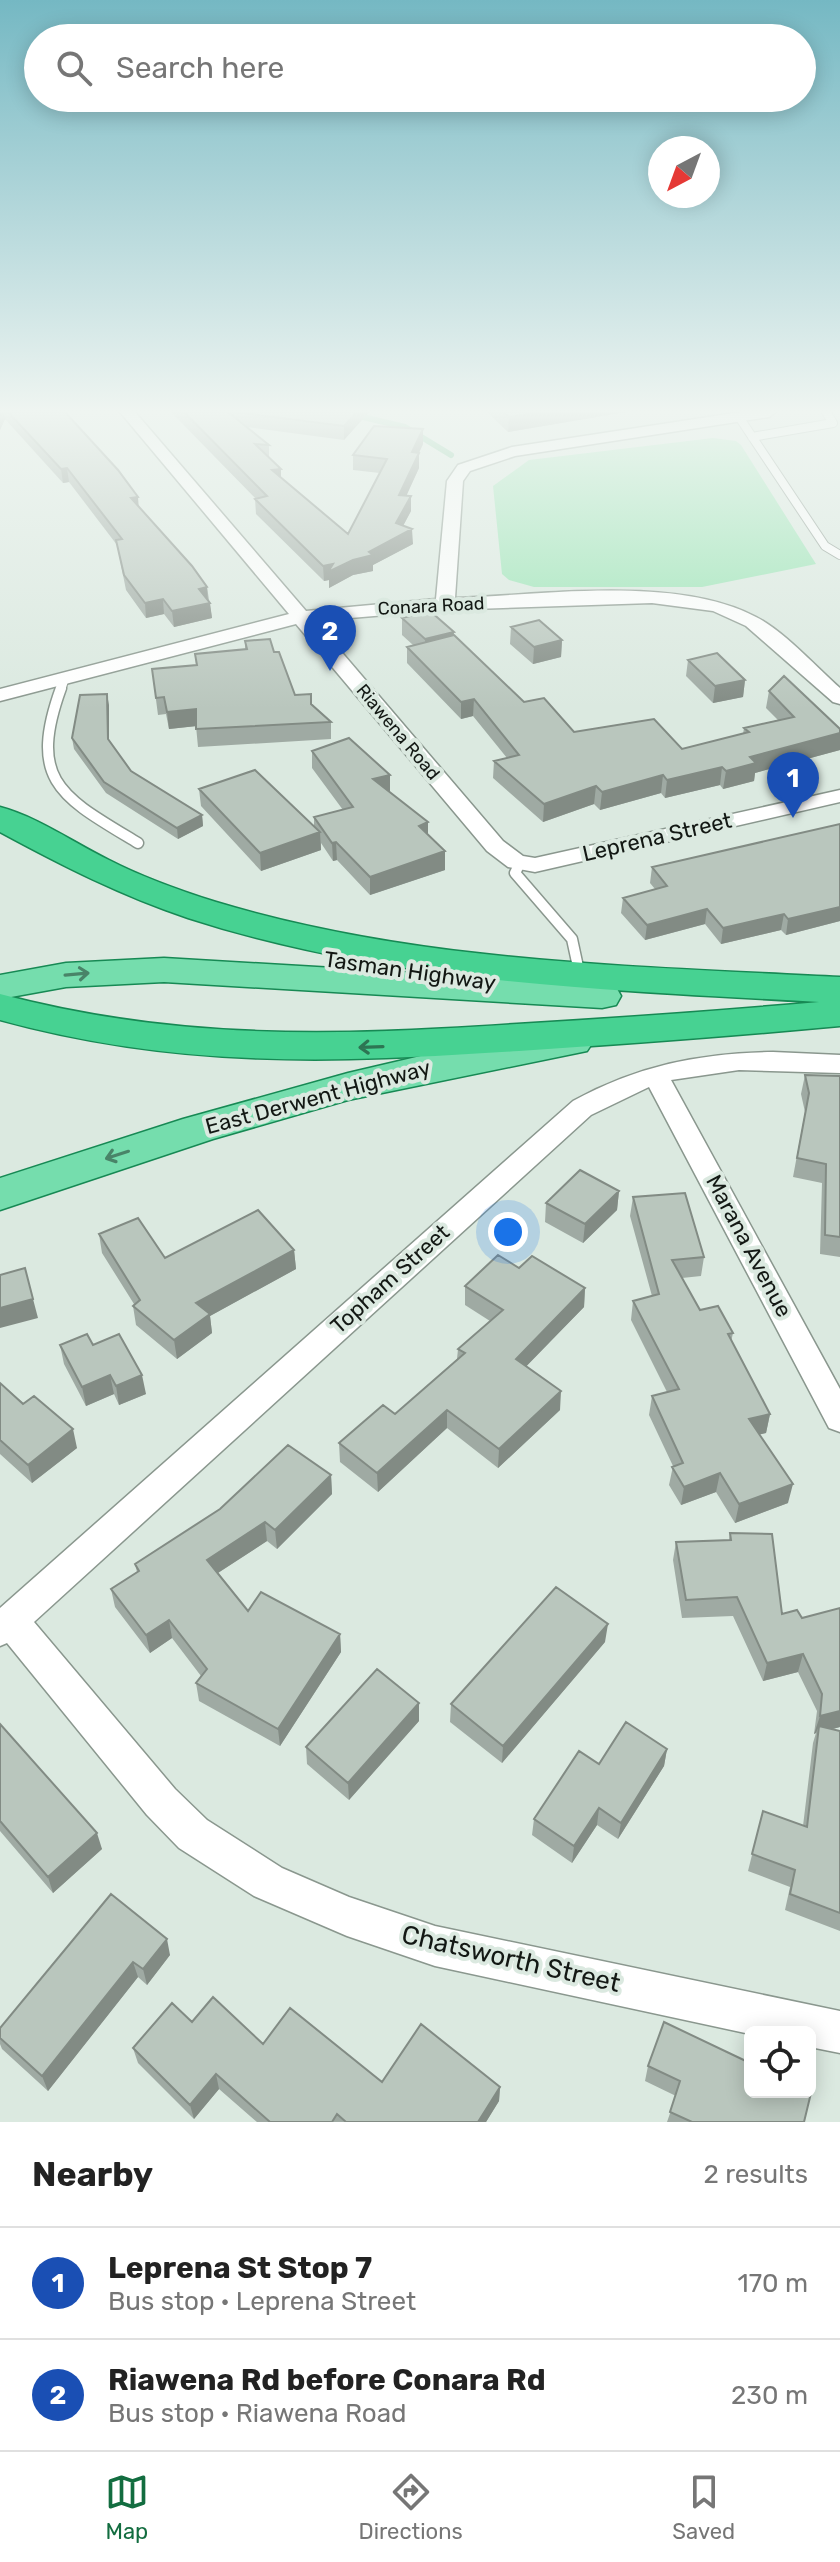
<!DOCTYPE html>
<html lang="en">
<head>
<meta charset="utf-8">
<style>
	body { margin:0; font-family:Rubik,sans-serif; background:#f2f2f2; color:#222 }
	.controls { position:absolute; right:24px; bottom:24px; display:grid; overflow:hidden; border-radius:12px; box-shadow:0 4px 20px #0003 }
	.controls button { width:72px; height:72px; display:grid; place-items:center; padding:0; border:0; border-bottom:2px solid #e0e0e0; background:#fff; color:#222; font:40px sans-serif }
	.compass { position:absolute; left:648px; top:136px; width:72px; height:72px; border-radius:50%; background:#fff; box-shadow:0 4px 20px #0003; rotate:221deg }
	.you { position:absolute; left:508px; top:1232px; width:28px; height:28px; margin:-20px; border:6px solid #fff; border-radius:50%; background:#1a73e8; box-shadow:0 0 0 12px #1a73e833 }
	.badge { display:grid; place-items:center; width:52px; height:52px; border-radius:50%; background:#136d40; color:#fff; font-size:26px; font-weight:700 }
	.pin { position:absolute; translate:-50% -66px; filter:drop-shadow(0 2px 4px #0008) }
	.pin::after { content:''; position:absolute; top:42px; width:28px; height:24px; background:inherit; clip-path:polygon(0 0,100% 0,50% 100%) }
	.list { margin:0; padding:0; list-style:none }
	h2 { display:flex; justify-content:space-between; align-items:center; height:104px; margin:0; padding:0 32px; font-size:34px }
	h2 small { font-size:26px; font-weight:400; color:#767676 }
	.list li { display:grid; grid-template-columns:52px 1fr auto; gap:24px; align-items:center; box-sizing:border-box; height:112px; padding:0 32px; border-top:2px solid #e0e0e0 }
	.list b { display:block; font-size:30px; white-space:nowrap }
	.list p { margin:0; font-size:26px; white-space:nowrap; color:#767676 }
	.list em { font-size:26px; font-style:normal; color:#767676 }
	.icon { flex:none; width:44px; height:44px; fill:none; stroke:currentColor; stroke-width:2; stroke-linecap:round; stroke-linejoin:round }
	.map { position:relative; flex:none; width:840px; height:2122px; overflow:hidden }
	.search { position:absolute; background:#fff; box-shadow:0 4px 20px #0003; left:24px; right:24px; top:24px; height:88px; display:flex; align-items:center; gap:20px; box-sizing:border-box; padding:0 28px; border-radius:44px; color:#767676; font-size:30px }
	.sheet { height:328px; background:#fff }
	nav { display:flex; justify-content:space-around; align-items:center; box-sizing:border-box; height:112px; border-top:2px solid #e0e0e0; background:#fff; font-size:22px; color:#767676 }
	nav a { display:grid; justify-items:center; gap:4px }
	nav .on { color:#136d40 }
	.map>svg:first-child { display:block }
	.green { fill:#97e4b3 }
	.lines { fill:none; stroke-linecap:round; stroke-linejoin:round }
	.stream { stroke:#69bf8b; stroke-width:6 }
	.service-far1-casing { stroke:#8a978e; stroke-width:10 }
	.service-casing { stroke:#8a978e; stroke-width:13 }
	.minor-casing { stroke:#8a978e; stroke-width:3 }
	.primary-casing { stroke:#178954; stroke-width:3 }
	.trunk-casing { stroke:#178954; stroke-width:3 }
	.service-far1 { stroke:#fff; stroke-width:8 }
	.service { stroke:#fff; stroke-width:10 }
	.minor { fill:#fff; fill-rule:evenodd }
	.primary { fill:#75ddad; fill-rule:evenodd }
	.trunk { fill:#47d292; fill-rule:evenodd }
	.wall { fill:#9faaa3 }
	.shaded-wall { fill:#828b84 }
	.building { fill:#b9c6bd; stroke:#828b84; stroke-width:2 }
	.oneway { stroke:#498468 }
	.oneway2 { stroke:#2d7553 }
	.labels { text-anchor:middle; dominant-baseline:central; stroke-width:8; stroke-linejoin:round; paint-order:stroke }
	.far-street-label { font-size:18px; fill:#131814; stroke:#dbe9e0 }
	.street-label { font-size:22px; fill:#131814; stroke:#dbe9e0 }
	.near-street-label { font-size:26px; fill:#131814; stroke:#dbe9e0 }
</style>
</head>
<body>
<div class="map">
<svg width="840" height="2122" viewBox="0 0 840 2122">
	<rect width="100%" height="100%" fill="#dbe9e0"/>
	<path class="green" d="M713 438 736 441 741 445 816 564 702 587H534L509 580 502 574 493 486 529 460Z"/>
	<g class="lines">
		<path class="stream" d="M342 412 405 427 451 455"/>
		<defs>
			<path id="service-far1" d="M739 417 825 546 840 555
				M752 437 833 423 826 412
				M61 690 65 678"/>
			<path id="service" d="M61 688C27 782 62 797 138 843
				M520 863 515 873 572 939 580 976"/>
			<path id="minor" d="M120 412H135L306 611 436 599 447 481 458 465 512 447 741 412H776L769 417 515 456 470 471 463 481 455 598C544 595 676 575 756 617 784 631 816 667 840 688V704L833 702 746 626 713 611 652 603 445 610 315 621 503 841 523 856 535 858 840 790V802L535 872 508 867 487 851 296 624 0 701V689L289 614Z
				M773 1052 840 1055V1073L739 1070 671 1080 840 1389V1432L829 1428 649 1087 591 1115 34 1622 175 1789 207 1820 282 1868 349 1897 435 1926 840 2011V2053L810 2047V2032L750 2034 435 1966 347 1936 254 1896 179 1848 147 1815 7 1643 0 1646V1608L573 1101C637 1066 699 1053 773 1052Z"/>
			<path id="primary" d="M164 958 602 984 616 987 621 996 616 1005 602 1008 164 982 66 987 0 999V975L66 963Z
				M573 1029 587 1033 593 1042 587 1051 348 1100 213 1139 0 1210V1178L183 1119 348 1073 442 1051Z"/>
			<path id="trunk" d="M0 807C38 817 74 843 109 860 142 877 181 891 216 902 418 963 631 966 840 977V1026C733 1036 626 1044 519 1051 336 1063 178 1069 0 1020V994C177 1041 336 1036 517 1024 617 1018 718 1011 819 1002 607 990 392 984 188 918 122 896 61 865 0 832Z"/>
		</defs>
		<use href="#service-far1" class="service-far1-casing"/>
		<use href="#service" class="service-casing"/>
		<use href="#minor" class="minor-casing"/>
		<use href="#primary" class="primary-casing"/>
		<use href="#trunk" class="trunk-casing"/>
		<use href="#service-far1" class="service-far1"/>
		<use href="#service" class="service"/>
		<use href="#minor" class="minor"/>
		<use href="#primary" class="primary"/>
		<use href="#trunk" class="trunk"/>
	</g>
	<path class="wall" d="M0 412H65L139 507 207 587 212 618 174 627 164 614 146 618 126 590 117 545 69 482 63 483 5 419 0 430Z
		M171 412H369L344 440 247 427 269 445V458L281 469V478L348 534 380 473 353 470V455L423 444 419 453V468L406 495 411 511 403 526 413 544 373 565V571L353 575 329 588V580L324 581 256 514 255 499H256Z
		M487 412H626L508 432Z
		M402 618 454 632 453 635 524 702 574 732 682 749 743 734 744 728 778 720 766 708 769 691 840 750 755 773 754 781 723 789 720 785 665 798 661 793 600 810 594 804 543 822 493 778 494 761 507 758 473 716 461 719 407 663V647L413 645 402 635Z
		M511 627 562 640 561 657 533 664 510 644Z
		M245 641 274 652 295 695 311 704 331 722V739L198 747 196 726 169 729 166 714 158 715 152 669 196 665 195 654 245 649Z
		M688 660 745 680 743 697 713 703 686 676Z
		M109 705V741L131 771 202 815 203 826 178 839 106 793 74 749 72 738Z
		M312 751 390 792 428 822V835L445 851V870L370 895 337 860 333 861 321 843V850L261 871 201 806 199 789 314 827V817L343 810 312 768Z
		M652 867 840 921 786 935 781 930 721 944 705 924 645 940 621 913 623 898 655 889 650 883Z
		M805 1075 840 1076V1257L820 1254 822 1183 793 1177 805 1112 801 1094Z
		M619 1191 617 1210 583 1243 545 1222 546 1203Z
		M633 1197 704 1257 701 1276 682 1278 700 1310 733 1333 731 1342 770 1414 766 1433 759 1434 788 1503 735 1523 716 1492 681 1505 669 1485 673 1466 649 1415 652 1396 667 1392 631 1320 633 1301 652 1296 630 1216Z
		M99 1234 165 1258 294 1250 296 1269 210 1316 212 1333 177 1359 136 1325 133 1306 134 1304 102 1253Z
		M519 1268 585 1288 584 1307 526 1366 560 1410 498 1468 447 1428 378 1492 340 1462 339 1443 395 1414 457 1359 458 1349 490 1321 465 1305V1286Z
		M60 1345H93L146 1394 119 1405 114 1394 86 1406 64 1364Z
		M0 1383 77 1448 32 1483 0 1454Z
		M331 1475 332 1494 277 1549 267 1541 218 1573 248 1611 340 1634 341 1652 280 1746 199 1701 196 1683 201 1676 172 1638 150 1653 115 1607 111 1589 137 1572 135 1564Z
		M730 1533 782 1614 802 1618 840 1608V1727L832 1729 840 1731V1931L785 1910 790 1887 748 1871 763 1811 803 1826 813 1743 816 1733 814 1734 817 1711 798 1672 763 1681 733 1616 682 1618 673 1560 676 1542 729 1540Z
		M605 1642 502 1763 450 1722 451 1704Z
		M419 1721 349 1800 307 1764 306 1747Z
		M0 1724 102 1849 53 1893 0 1831Z
		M667 1749 664 1766 618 1839 597 1825 572 1863 532 1835 534 1819 599 1764Z
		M111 1894 170 1955 147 1985 138 1977 48 2091 2 2049 0 2044V2028Z
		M192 2022 382 2082 500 2087 499 2101 486 2122H257L219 2089 194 2119 138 2063 133 2048Z
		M648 2066 804 2122H667L676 2096 645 2081Z"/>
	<path class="shaded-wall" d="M0 412H4L5 419 0 430Z
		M357 412H369L344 440V426Z
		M541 412H626L508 432 509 417Z
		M423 429V444L412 467V452Z
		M419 453V468L400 510 399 495Z
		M67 468 69 482 63 483 61 469Z
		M281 469V484L272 470Z
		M411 496V511L397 537 412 529 413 544 373 565V571L353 575 329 588V580L324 581 323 566 369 552 396 523Z
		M138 497 139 511 131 498Z
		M207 587 208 602 199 589Z
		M163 599 164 614 146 618 145 603Z
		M210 603 212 618 174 627 172 611Z
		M454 632 453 649 425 656V639Z
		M562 640 561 657 533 664 534 647Z
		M745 680 743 697 713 703 715 686Z
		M107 694 109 705V750L108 739Z
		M474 699 473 716 461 719V702Z
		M196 709 197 726 169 729 167 712Z
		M840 733V750L755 773 754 781 723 789 726 771 750 757Z
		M722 767 720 785 665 798 667 780Z
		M390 775V793L373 779Z
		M663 775 661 793 600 810 602 792Z
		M596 786 594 804 543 822 544 804Z
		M202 815 203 826 178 839 177 828Z
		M428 822V840L419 826Z
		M320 832 321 850 261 871 260 853Z
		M336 842 337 860 333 861 332 843Z
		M445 851V870L370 895V877Z
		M840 907V921L786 935 788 919Z
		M707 909 705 924 645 940 647 925Z
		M784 914 781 930 721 944 723 928Z
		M619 1191 617 1210 583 1243 585 1224Z
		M294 1250 296 1269 210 1316 212 1333 177 1359 174 1340 196 1303Z
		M585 1288 584 1307 515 1378 516 1359Z
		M33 1299 38 1318 0 1328V1308Z
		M110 1375 114 1394 86 1406 82 1387Z
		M142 1375 146 1394 119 1405 116 1386Z
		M561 1391 560 1410 498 1468 499 1449Z
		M447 1410V1428L378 1492 377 1473Z
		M770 1414 766 1433 745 1438 749 1419Z
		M73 1429 77 1448 32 1483 28 1465Z
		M720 1473 716 1492 681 1505 684 1487Z
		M331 1475 332 1494 277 1549 275 1530Z
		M793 1484 788 1503 735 1523 739 1504Z
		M265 1522 267 1541 210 1578 207 1560Z
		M169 1620 172 1638 150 1653 146 1635Z
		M608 1624 605 1642 502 1763 503 1746Z
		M340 1634 341 1652 280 1746 278 1729Z
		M803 1654 798 1672 763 1681 767 1663Z
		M419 1703V1721L349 1800 348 1783Z
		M840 1711V1727L818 1733 819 1726 816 1733 814 1734 820 1716Z
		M667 1749 664 1766 618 1839 621 1823Z
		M599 1808 597 1825 572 1863 574 1846Z
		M97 1833 102 1849 53 1893 48 1877Z
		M167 1939 170 1955 147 1985 143 1969Z
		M133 1962 138 1977 48 2091 42 2076Z
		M216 2074 219 2089 194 2119 190 2105Z
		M500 2087 499 2101 486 2122H478Z"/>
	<path class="building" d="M8 412H65L118 470 138 497 131 498 192 566 207 587 199 589 210 603 172 611 163 599 145 603 124 575 116 540 122 539 67 468 61 469Z
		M184 412H228L269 445 255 444 281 469 272 470 348 534 387 459 353 455 374 426 423 429 412 452 419 453 399 495 411 496 396 523 412 529 369 552 373 555 353 560 328 572 333 564 323 566 255 499 267 496Z
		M235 412H357L344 426Z
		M503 412H541L509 417Z
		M430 611 454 632 425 639 402 618Z
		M539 620 562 640 534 647 511 627Z
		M454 635 524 702 544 698 574 732 654 719 682 749 749 732 744 728 794 717 769 691 784 676 840 729V733L750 757 756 763 726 771 722 767 667 780 663 775 602 792 596 786 544 804 494 761 519 755 474 699 461 702 407 647Z
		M270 639 274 652H279L295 695 311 694V704L331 722 196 729V709L167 712 164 697 156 698 152 669 197 665 195 654 247 649 245 641Z
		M717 653 745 680 715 686 688 660Z
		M107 694 108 739 131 771 202 815 177 828 104 782 72 738 80 695Z
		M349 738 390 775 373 779 428 822 419 826 445 851 370 877 336 842 332 843 314 817 353 807 312 751Z
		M255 770 320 832 260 853 199 789Z
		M840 824V907L788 919 784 914 723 928 707 909 647 925 623 898 667 886 652 867Z
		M805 1075 840 1076V1237L825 1235 826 1164 797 1158 809 1093Z
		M580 1170 619 1191 585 1224 546 1203Z
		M685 1193 704 1257 672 1260 700 1310 718 1306 733 1333 728 1334 770 1414 749 1419 793 1484 739 1504 720 1473 684 1487 672 1467 683 1463 652 1396 679 1389 633 1301 659 1294 633 1197Z
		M258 1210 294 1250 196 1303 210 1314 174 1340 133 1306 140 1300 99 1234 138 1218 165 1258Z
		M498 1255 519 1268 532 1256 585 1288 516 1359 561 1391 499 1449 447 1410 377 1473 339 1443 383 1405 395 1414 465 1353 458 1349 503 1310 465 1286Z
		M25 1268 33 1299 0 1308V1275Z
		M87 1334 93 1345 119 1334 142 1375 116 1386 110 1375 82 1387 60 1345Z
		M0 1383 23 1404 34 1396 73 1429 28 1465 0 1440Z
		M288 1445 331 1475 275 1530 265 1522 207 1560 248 1611 261 1592 340 1634 278 1729 196 1683 207 1669 169 1620 146 1635 111 1589 139 1571 135 1564 220 1509Z
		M730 1533 772 1534 782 1614 797 1610 802 1618 840 1608V1711L820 1716 822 1694 803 1654 767 1663 737 1597 686 1600 676 1542 731 1540Z
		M556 1587 608 1624 503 1746 451 1704Z
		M377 1669 419 1703 348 1783 306 1747Z
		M626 1722 667 1749 621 1823 599 1808 574 1846 534 1819 579 1751 599 1764Z
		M0 1724 97 1833 48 1877 0 1821Z
		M819 1726 840 1731V1913L790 1894 795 1870 752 1854 763 1811 807 1827Z
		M111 1894 167 1939 143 1969 133 1962 42 2076 0 2038V2028Z
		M213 1997 263 2044 290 2008 382 2082 421 2024 500 2087 478 2122H346L337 2114 332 2122H270L216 2074 190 2105 133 2048 172 2003 192 2022Z
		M664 2022 750 2063V2092L811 2093 804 2122H692L670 2112 680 2081 648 2066Z"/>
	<defs><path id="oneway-shaft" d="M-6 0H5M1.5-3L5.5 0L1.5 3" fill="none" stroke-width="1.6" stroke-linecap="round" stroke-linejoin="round" transform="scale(2)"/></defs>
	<g class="oneway">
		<use href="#oneway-shaft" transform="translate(77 974) rotate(-5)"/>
		<use href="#oneway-shaft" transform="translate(117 1155) rotate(162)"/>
	</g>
	<use class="oneway2" href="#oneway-shaft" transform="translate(371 1047) rotate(178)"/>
	<linearGradient id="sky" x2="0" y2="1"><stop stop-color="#75b8c3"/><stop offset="0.58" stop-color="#eff5f1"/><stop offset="1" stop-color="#eff5f1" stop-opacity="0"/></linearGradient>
	<rect width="840" height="709" fill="url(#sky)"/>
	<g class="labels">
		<g class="far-street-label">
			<text transform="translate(431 606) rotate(-3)">Conara Road</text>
			<text transform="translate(398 732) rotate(50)">Riawena Road</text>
		</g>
		<g class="street-label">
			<text transform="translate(657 837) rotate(-13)">Leprena Street</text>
			<text transform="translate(410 971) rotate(8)">Tasman Highway</text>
			<text transform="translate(318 1097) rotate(-15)">East Derwent Highway</text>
			<text transform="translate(749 1246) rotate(62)">Marana Avenue</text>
			<text transform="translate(390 1279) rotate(-42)">Topham Street</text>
		</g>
		<g class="near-street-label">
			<text transform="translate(511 1959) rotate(13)">Chatsworth Street</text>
		</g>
	</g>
</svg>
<div class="controls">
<button><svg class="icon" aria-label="locate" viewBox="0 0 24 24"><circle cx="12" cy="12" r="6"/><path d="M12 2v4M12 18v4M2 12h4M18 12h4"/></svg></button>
</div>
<svg class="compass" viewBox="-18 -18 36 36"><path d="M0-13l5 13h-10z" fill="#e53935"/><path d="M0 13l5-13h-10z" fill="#767676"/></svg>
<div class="you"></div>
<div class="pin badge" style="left:793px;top:818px;background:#1a4fb4">1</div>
<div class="pin badge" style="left:330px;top:671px;background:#1a4fb4">2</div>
<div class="search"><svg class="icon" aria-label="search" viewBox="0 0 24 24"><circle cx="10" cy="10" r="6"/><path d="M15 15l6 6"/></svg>Search here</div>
</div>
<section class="sheet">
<h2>Nearby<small>2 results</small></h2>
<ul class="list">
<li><span class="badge" style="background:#1a4fb4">1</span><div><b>Leprena St Stop 7</b><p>Bus stop · Leprena Street</p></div><em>170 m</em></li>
<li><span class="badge" style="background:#1a4fb4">2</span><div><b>Riawena Rd before Conara Rd</b><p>Bus stop · Riawena Road</p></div><em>230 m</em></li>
</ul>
</section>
<nav>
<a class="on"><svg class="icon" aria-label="map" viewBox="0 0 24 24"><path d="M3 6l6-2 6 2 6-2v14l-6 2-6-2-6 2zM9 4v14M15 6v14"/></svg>Map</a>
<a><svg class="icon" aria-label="directions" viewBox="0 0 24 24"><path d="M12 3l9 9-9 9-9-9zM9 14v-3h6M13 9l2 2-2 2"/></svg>Directions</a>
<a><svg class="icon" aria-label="saved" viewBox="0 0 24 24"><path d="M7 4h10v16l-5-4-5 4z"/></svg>Saved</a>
</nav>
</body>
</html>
